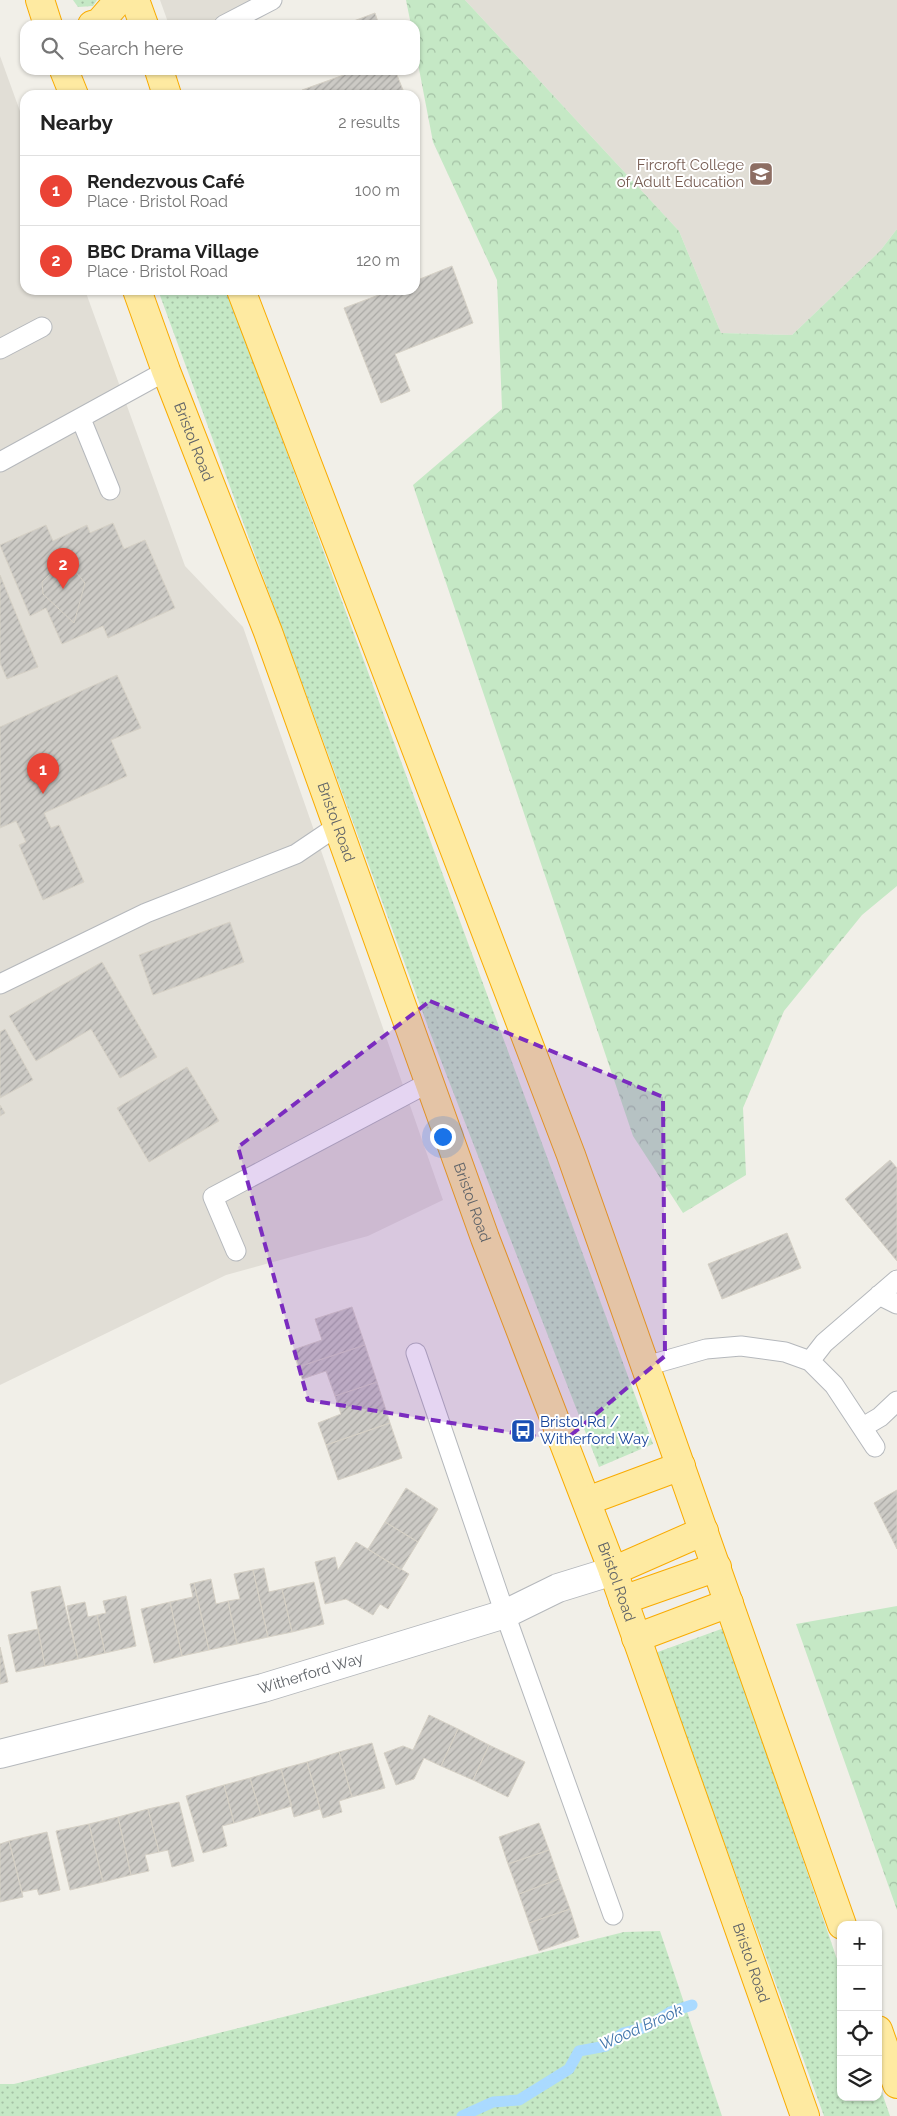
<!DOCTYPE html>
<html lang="en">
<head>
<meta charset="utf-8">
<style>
	body { margin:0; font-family:Raleway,sans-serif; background:#f2f2f2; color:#222 }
	.controls { position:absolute; right:15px; bottom:15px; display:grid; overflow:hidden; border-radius:10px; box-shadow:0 1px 4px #0004 }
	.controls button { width:45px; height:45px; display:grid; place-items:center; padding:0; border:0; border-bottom:1px solid #e0e0e0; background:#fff; color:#222; font:25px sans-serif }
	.you { position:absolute; left:442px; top:1136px; width:18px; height:18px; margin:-12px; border:4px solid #fff; border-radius:50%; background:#1a73e8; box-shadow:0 0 0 8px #1a73e833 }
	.badge { display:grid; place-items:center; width:32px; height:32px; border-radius:50%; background:#ea4335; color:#fff; font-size:16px; font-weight:700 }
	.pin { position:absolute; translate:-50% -41px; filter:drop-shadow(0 1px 2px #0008) }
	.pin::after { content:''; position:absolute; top:26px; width:18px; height:15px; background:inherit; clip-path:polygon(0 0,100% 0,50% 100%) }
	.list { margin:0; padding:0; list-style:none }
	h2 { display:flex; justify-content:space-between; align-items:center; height:65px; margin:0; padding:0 20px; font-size:21px }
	h2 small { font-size:16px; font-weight:400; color:#767676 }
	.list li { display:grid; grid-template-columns:32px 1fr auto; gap:15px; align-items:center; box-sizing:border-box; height:70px; padding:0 20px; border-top:1px solid #e0e0e0 }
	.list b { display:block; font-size:19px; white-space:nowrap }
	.list p { margin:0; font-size:16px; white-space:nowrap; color:#767676 }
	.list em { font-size:16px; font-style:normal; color:#767676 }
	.icon { flex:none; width:28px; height:28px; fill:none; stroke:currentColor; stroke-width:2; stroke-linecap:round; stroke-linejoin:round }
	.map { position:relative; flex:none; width:897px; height:2116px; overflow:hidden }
	.search { position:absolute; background:#fff; box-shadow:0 1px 4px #0004; left:20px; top:20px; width:400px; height:55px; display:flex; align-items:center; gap:12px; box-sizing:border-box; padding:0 18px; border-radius:15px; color:#767676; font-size:19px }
	.panel { position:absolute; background:#fff; box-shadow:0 1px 4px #0004; left:20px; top:90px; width:400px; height:205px; border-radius:15px }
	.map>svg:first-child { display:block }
	.education { fill:#e1ded6 }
	.grass { fill:url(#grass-dots) }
	.forest { fill:url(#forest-crowns) }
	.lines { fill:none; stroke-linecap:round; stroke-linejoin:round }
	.stream { stroke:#aadaff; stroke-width:11 }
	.building { fill:url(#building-hatch); stroke:#d6d1c6 }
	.service-casing { stroke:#b5b8bc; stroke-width:21 }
	.minor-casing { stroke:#b5b8bc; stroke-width:30 }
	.trunk-casing { stroke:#f9ab00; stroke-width:30 }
	.service { stroke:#fff; stroke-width:19 }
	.minor { stroke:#fff; stroke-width:28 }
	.trunk { stroke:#feeaa1; stroke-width:28 }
	.marked { fill:#7b2cbf; fill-opacity:0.2; stroke:#7b2cbf; stroke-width:4; stroke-dasharray:10 6; stroke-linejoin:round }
	.labels { text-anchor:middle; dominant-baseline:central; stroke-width:4; stroke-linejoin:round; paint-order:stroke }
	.education-label { font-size:15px; fill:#785e54; stroke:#fff; text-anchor:end }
	.street-label { font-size:15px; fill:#5f6368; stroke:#fff }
	.transit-label { font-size:15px; fill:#164399; stroke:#fff; text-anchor:start }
	.water-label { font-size:16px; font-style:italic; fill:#4174aa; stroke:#fff }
</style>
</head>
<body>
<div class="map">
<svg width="897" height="2116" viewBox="0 0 897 2116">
	<defs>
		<pattern id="grass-dots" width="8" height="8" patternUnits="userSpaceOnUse" patternTransform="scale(1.25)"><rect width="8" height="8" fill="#c5e8c5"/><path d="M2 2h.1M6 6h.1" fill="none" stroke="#a3c0a4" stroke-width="1.8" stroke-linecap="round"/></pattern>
		<pattern id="forest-crowns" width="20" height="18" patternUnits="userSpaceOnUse" patternTransform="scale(1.25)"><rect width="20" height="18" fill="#c5e8c5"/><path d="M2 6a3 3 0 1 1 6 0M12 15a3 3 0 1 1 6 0" fill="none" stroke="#a3c0a4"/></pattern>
		<pattern id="building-hatch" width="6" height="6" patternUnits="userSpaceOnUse" patternTransform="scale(1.25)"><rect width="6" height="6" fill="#cccac5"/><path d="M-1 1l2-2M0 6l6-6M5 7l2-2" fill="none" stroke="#a9a8a4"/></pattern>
	</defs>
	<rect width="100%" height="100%" fill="#f1efe8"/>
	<path class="education" d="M160 0H272L224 25H169Z
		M465 0H897V229L880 251 792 335 721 333 679 231Z
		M0 56 25 125V290H85L185 566 243 627 443 1200 368 1236 226 1275 0 1385Z"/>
	<path class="grass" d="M73 0H97L93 6 78 7Z
		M158 290H227L653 1444 599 1467 431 1035Z
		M724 1628 841 1971V2097H878V2081L890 2116H824L655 1653Z
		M660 1931 722 2116H0V2084H14L624 1932Z"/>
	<path class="forest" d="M406 0H465L679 231 721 333 792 335 880 251 897 229V886L862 915 784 1011 743 1108 746 1175 683 1213 633 1136 413 485 502 409 497 280 433 142 415 48V25H411Z
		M897 1606V1910L796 1624Z"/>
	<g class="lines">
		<path class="stream" d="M462 2116 493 2102 519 2100 569 2069 579 2051 606 2046 623 2033 647 2027 670 2012 692 2005"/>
	</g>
	<path class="building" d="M375 13 379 25H343Z
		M351 70H395L405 95H304L302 90 352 72Z
		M452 266 473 323 395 354 410 391 381 403 344 308 392 290H415V281Z
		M113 523 124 549 145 540 175 608 108 638 103 626 62 644 46 608 30 616 0 545 46 525 53 541 87 525 90 533Z
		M65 559 85 583 74 623 43 594 42 582Z
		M0 575 38 667 7 679 0 663Z
		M117 675 141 728 111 740 127 776 44 813 51 828 59 825 84 882 43 900 19 845 26 842 16 821 0 828V727Z
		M230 922 244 962 153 995 139 955Z
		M102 962 157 1057 120 1078 91 1029 36 1061 9 1016Z
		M5 1029 33 1080 0 1098V1032Z
		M187 1067 219 1121 149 1162 117 1108Z
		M0 1105 5 1113 0 1116Z
		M890 1160 897 1168V1261L845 1199Z
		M787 1233 801 1268 722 1299 708 1264Z
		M352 1307 365 1345 298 1367 293 1350 322 1340 315 1319Z
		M365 1345 377 1382 335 1396 326 1371 302 1379 298 1367Z
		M377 1382 390 1423 326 1445 318 1423 341 1414 335 1396Z
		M390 1423 402 1458 338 1480 326 1445Z
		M406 1488 438 1509 418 1542 385 1522Z
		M897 1490V1549L874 1503Z
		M385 1522 418 1542 401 1570 368 1549Z
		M356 1542 409 1574 388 1609 380 1604 373 1615 346 1599 325 1604 315 1562 335 1557 338 1570Z
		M264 1568 269 1592 282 1589 292 1632 268 1637 253 1570Z
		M253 1570 268 1637 237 1644 228 1601 240 1599 234 1574Z
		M211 1579 216 1604 228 1601 237 1644 209 1650 194 1583Z
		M314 1582 324 1624 292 1632 282 1589Z
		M194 1583 209 1650 182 1656 170 1602 193 1597 190 1584Z
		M60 1586 78 1659 45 1666 31 1592Z
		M126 1596 136 1646 105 1653 97 1615 106 1613 103 1601Z
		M85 1602 88 1617 97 1615 105 1653 78 1659 67 1606Z
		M170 1602 182 1656 154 1663 141 1609Z
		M38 1629 45 1666 16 1672 8 1635Z
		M0 1647 8 1682 0 1684Z
		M429 1715 458 1729 441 1766 424 1758 414 1779 396 1785 384 1753 403 1746 413 1750Z
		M458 1729 489 1745 473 1780 441 1766Z
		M372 1743 385 1788 352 1797 339 1752Z
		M489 1745 525 1762 508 1797 473 1780Z
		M339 1752 352 1797 339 1801 342 1812 323 1818 307 1762Z
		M307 1762 320 1809 294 1817 281 1769Z
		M281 1769 292 1806 261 1815 250 1778Z
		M250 1778 261 1815 234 1823 224 1785Z
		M224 1785 234 1823 222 1826 227 1846 203 1853 186 1796Z
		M179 1802 194 1861 172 1867 168 1850 159 1852 148 1809Z
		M148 1809 159 1852 145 1855 149 1871 131 1875 118 1817Z
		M118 1817 131 1875 103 1882 89 1824Z
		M539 1823 549 1850 508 1864 499 1837Z
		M89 1824 103 1882 70 1890 56 1831Z
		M47 1832 60 1890 39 1895 37 1889 22 1892 9 1841Z
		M9 1841 23 1897 0 1902V1844Z
		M549 1850 559 1879 519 1894 508 1864Z
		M559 1879 570 1909 529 1923 519 1894Z
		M570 1909 579 1937 539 1951 529 1923Z"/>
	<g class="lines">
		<defs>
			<path id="service" d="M224 25 272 0
				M0 349 42 327
				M81 419 110 490
				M0 462 166 371
				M0 984 146 913 296 854 336 827
				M236 1251 213 1197 428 1083
				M879 1295 897 1304
				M416 1353 505 1614 613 1915
				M810 1361 824 1343 897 1280
				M646 1366 706 1349 741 1346 785 1352 810 1361 834 1385 875 1447
				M863 1427 880 1417 897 1401"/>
			<g id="minor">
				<path id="s1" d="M0 1754 263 1688 505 1614 558 1588 613 1571"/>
			</g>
			<g id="trunk">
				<path d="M40 0 48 25"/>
				<path d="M135 0 144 25"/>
				<path d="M92 25 99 23 119 0"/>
				<path d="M64 70 74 95"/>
				<path d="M159 70 167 95"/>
				<path id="s2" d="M137 290 166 371 268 632 485 1238 613 1571 805 2116"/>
				<path d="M241 290 571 1155 842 1925"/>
				<path d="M587 1501 681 1466"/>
				<path d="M613 1571 704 1531"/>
				<path d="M623 1600 717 1567"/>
				<path d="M636 1638 729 1603"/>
				<path d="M878 2030 897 2084"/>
			</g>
		</defs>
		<use href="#service" class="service-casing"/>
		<use href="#minor" class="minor-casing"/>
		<use href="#trunk" class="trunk-casing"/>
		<use href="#service" class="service"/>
		<use href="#minor" class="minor"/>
		<use href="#trunk" class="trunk"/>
	</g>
	<path class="marked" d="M430 1001 663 1097 665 1356 564 1441 308 1400 238 1147Z"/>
	<defs>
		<symbol id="university-square" viewBox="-11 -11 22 22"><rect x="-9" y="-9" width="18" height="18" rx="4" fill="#8d6e63" stroke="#fff"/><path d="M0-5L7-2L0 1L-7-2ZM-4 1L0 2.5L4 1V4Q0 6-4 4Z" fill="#fff"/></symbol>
		<symbol id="bus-square" viewBox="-11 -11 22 22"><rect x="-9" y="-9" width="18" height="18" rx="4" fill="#1a4fb4" stroke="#fff"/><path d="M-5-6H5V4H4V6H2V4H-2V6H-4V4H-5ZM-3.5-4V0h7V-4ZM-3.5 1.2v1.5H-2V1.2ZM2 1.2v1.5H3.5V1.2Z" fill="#fff"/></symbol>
	</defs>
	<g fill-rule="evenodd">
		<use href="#university-square" x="747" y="160" width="28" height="28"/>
		<use href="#bus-square" x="509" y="1417" width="28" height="28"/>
	</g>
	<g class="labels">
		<g class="education-label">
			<text x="744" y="165">Fircroft College<tspan x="744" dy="17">of Adult Education</tspan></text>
		</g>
		<g class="street-label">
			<text stroke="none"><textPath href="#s2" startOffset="162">Bristol Road</textPath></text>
			<text stroke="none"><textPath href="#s2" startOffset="568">Bristol Road</textPath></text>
			<text stroke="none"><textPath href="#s2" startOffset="972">Bristol Road</textPath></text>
			<text stroke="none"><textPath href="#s2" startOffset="1378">Bristol Road</textPath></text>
			<text stroke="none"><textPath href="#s1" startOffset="321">Witherford Way</textPath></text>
			<text stroke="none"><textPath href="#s2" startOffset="1782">Bristol Road</textPath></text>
		</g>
		<g class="transit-label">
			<text x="540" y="1422">Bristol Rd /<tspan x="540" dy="17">Witherford Way</tspan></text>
		</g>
		<g class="water-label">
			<text transform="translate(641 2027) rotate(-24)">Wood Brook</text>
		</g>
	</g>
</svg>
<div class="controls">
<button>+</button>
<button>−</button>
<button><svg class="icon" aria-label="locate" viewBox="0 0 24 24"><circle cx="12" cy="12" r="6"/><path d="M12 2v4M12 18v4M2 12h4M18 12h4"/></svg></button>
<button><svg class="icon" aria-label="layers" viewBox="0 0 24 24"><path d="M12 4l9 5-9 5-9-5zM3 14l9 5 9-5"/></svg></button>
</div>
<div class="you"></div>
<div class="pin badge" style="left:43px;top:794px">1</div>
<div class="pin badge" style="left:63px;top:589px">2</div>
<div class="search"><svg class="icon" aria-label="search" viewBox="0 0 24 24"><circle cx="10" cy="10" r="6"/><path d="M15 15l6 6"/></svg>Search here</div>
<section class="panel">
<h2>Nearby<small>2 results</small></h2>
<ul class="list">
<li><span class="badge">1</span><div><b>Rendezvous Café</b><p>Place · Bristol Road</p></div><em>100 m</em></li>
<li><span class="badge">2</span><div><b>BBC Drama Village</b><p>Place · Bristol Road</p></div><em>120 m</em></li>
</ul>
</section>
</div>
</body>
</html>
